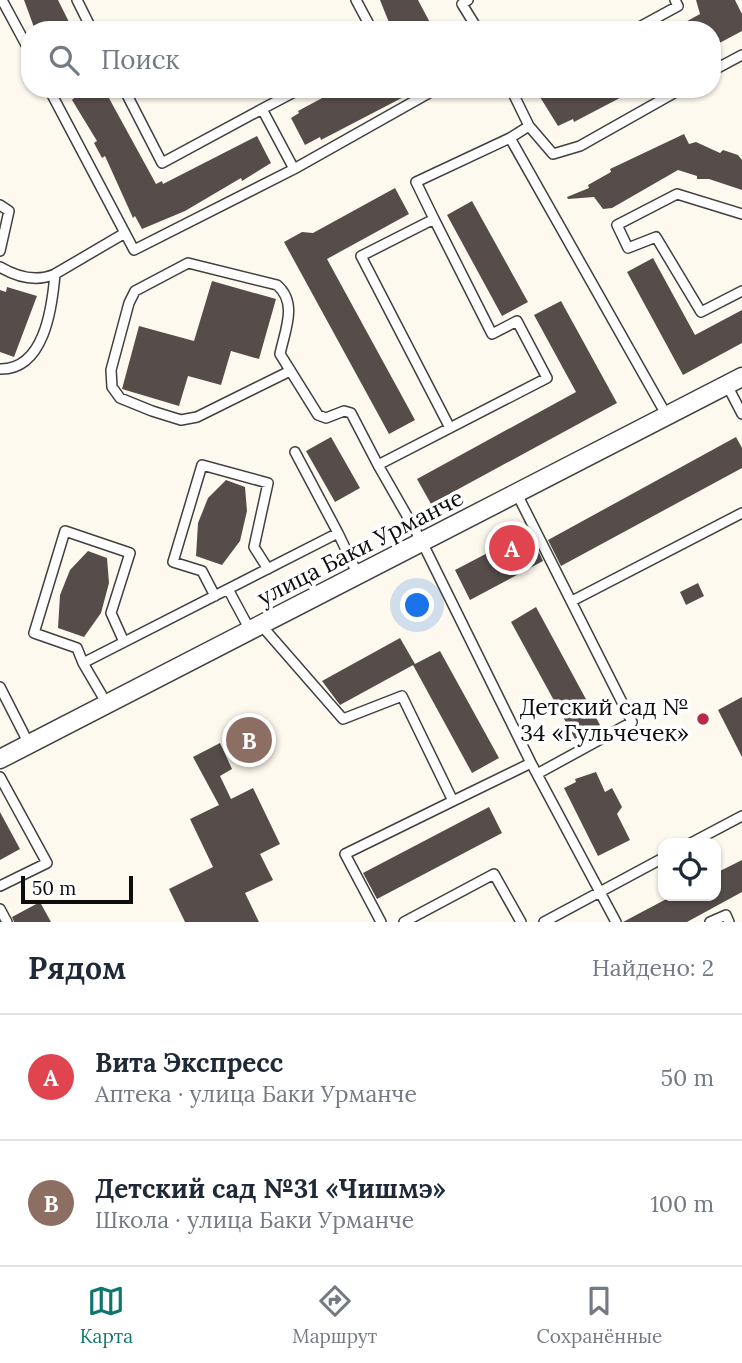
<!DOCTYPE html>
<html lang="ru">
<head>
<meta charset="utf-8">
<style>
	body { margin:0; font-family:Lora,serif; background:#f2f2f3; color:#1f2937 }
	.controls { position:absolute; right:21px; bottom:21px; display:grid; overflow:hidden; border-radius:14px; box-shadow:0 2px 5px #0004 }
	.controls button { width:63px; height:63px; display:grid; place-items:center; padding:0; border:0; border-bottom:2px solid #e0e1e3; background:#fff; color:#1f2937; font:35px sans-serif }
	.scale { position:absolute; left:21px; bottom:18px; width:112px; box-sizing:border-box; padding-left:7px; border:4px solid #0d0d0d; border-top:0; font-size:19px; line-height:24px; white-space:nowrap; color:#0d0d0d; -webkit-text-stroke:5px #fff; paint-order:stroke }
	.you { position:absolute; left:418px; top:606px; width:24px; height:24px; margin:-18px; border:5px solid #fff; border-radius:50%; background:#1a73e8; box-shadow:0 0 0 10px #1a73e833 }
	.badge { display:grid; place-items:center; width:46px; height:46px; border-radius:50%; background:#0f766e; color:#fff; font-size:23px; font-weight:700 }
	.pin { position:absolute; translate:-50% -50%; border:4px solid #fff; box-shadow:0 2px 7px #0006 }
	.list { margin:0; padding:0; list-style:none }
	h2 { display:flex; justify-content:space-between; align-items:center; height:91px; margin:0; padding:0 28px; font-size:30px }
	h2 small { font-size:23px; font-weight:400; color:#747a83 }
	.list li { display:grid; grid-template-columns:46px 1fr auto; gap:21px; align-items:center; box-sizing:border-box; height:126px; padding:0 28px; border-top:2px solid #e0e1e3 }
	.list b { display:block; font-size:26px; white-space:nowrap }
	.list p { margin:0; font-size:23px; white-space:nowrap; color:#747a83 }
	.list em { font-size:23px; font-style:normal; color:#747a83 }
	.icon { flex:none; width:38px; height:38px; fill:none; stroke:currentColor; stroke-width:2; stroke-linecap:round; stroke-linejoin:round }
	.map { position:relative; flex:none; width:742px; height:922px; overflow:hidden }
	.search { position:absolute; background:#fff; box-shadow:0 2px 5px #0004; left:21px; right:21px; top:21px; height:77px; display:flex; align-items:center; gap:18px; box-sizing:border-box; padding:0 24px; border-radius:28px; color:#747a83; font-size:26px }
	.sheet { height:343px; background:#fff }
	nav { display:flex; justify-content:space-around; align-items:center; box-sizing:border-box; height:98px; border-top:2px solid #e0e1e3; background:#fff; font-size:19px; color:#747a83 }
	nav a { display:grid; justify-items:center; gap:4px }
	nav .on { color:#0f766e }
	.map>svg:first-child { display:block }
	.building { fill:#564d4a }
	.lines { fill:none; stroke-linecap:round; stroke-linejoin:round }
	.lane-casing { stroke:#404040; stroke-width:12 }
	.street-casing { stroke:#404040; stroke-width:21 }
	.lane { stroke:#fff; stroke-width:9 }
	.street { stroke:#fff; stroke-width:18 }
	.poi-dot { fill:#b92a46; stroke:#fff; stroke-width:2.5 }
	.labels { text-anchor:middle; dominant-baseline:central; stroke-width:7; stroke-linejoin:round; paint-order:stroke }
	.street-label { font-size:23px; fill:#0d0d0d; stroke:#fff }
	.poi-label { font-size:23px; fill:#0d0d0d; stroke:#fff; text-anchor:end }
</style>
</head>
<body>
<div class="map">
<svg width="742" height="922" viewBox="0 0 742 922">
	<rect width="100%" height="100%" fill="#fef9ee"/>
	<path class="building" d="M24 0H58L73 30H35Z
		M380 0H418L434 30H392Z
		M696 0H735L742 14V31L712 47V30H671L700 14Z
		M70 89H104L156 184 162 181 163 184 257 136 271 163 242 181 241 178 185 211 142 229 135 216 133 218 105 156 102 158 94 143 97 141 72 100 74 98Z
		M339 89H419L321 140 320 137 305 145 291 118 299 113 298 111Z
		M535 89H637L574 122 573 119 558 126Z
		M684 134 689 144 696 142 720 153 723 150 738 155 742 160V190L709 179H697V176L678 170 612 208 603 209 594 197 568 199 567 197 589 188 588 185 611 172 610 169Z
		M395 188 409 214 327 259 415 420 389 434 284 242 302 232 313 233Z
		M472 201 528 302 502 316 447 215Z
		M653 258 695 335 742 310V343L683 375 627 272Z
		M212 281 276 299 259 359 231 351 221 385 188 376 179 406 122 389 139 326 194 341Z
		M7 287 37 296 14 357 0 352V290L6 292Z
		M561 301 617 403 431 504 417 479 576 392 534 315Z
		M331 437 360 488 335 502 306 451Z
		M736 437 742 448V468L561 566 548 540Z
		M226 480 245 487 247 511 240 541 222 565 196 556 198 523 208 498Z
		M522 535 529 550 536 546 543 561 470 600 455 570Z
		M88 551 107 558 109 583 101 613 84 637 58 628 60 595 70 570Z
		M698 583 704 596 686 605 680 592Z
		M536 607 600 725 575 739 511 622Z
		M400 638 415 664 340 705 322 681Z
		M440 651 499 758 472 773 413 665Z
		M742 697V757L718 710Z
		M220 743 232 769 220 776 231 799 253 788 280 844 260 854 273 880 245 893 259 922H185L169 889 213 867 190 819 219 805 193 757Z
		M596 772 605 792 612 788 622 807 617 814 630 840 598 856 564 788 576 782 575 779Z
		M489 807 502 833 377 899 363 873Z
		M0 812 20 849 0 860Z
		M742 860V892L687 922H623L672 896H716V873Z
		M40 902 51 922H14L12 917Z"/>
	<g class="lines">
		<defs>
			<path id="lane" d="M2 0 30 52
				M77 0 92 30
				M356 0 372 30
				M468 0 462 4 478 30
				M542 30H549
				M634 30 678 6 675 0
				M712 71 742 55
				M49 89 134 250 294 169 262 109 162 163 124 89
				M262 109 300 89
				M529 126 553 154 580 146 681 89
				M510 138 529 126 511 89
				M294 169 436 89
				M0 205 9 211 0 251
				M742 214 677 194 617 225 628 248 656 237 701 312 742 291
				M434 219 416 182 510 138 667 416
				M0 267C17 277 37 282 55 274
				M0 369C44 370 52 309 55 274L125 233
				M290 371 197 417 181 420 152 411 120 398 112 387 111 370 129 303 135 291 188 263 277 285C298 303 285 330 280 354L318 415 326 418 344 411 351 413 378 465
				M727 385 742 414
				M450 428 361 256 434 219 492 334 517 321 547 378 378 465 422 542 531 763 616 922
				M295 452 338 533
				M517 494 632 722 537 774
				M228 589 250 630
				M215 596 202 571 173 562 202 465 268 483 254 547 268 569
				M572 601 742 513
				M261 625 343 719 402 696 453 801 531 763
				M83 663 77 648 34 633 65 531 130 553 111 613 124 642
				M0 687 29 744
				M107 704 83 663 338 533 358 575
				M0 777 47 863 0 886
				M691 843 742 816
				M0 909 7 922
				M381 922 345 854 453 801
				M404 922 494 874 521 922
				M544 922 663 858
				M710 922 726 915 729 922"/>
			<path id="street" d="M0 759 742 377"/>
		</defs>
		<use href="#lane" class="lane-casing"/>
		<use href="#street" class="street-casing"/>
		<use href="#lane" class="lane"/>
		<use href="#street" class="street"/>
	</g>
	<circle class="poi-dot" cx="703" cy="719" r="7"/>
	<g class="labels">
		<g class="street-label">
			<text transform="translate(360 547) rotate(-27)">улица Баки Урманче</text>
		</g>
		<g class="poi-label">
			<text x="689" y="706">Детский сад №<tspan x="689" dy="26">34 «Гульчечек»</tspan></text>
		</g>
	</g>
</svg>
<div class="controls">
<button><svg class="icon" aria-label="locate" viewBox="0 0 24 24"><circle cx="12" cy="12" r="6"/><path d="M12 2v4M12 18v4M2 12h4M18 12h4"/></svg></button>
</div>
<div class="scale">50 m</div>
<div class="you"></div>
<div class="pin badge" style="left:512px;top:548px;background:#e0444e">A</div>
<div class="pin badge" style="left:249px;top:740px;background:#8d6e63">B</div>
<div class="search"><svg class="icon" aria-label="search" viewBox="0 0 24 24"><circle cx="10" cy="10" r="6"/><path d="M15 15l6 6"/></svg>Поиск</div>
</div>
<section class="sheet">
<h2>Рядом<small>Найдено: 2</small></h2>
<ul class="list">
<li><span class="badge" style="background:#e0444e">A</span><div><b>Вита Экспресс</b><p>Аптека · улица Баки Урманче</p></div><em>50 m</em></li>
<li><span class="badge" style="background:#8d6e63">B</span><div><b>Детский сад №31 «Чишмэ»</b><p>Школа · улица Баки Урманче</p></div><em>100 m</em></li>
</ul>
</section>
<nav>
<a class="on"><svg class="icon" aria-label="map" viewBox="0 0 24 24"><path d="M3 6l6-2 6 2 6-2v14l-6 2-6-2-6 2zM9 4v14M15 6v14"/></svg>Карта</a>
<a><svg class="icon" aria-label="directions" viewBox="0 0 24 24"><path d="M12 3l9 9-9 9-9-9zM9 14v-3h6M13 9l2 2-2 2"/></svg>Маршрут</a>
<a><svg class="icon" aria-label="saved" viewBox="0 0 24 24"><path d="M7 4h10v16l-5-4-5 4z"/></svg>Сохранённые</a>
</nav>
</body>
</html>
